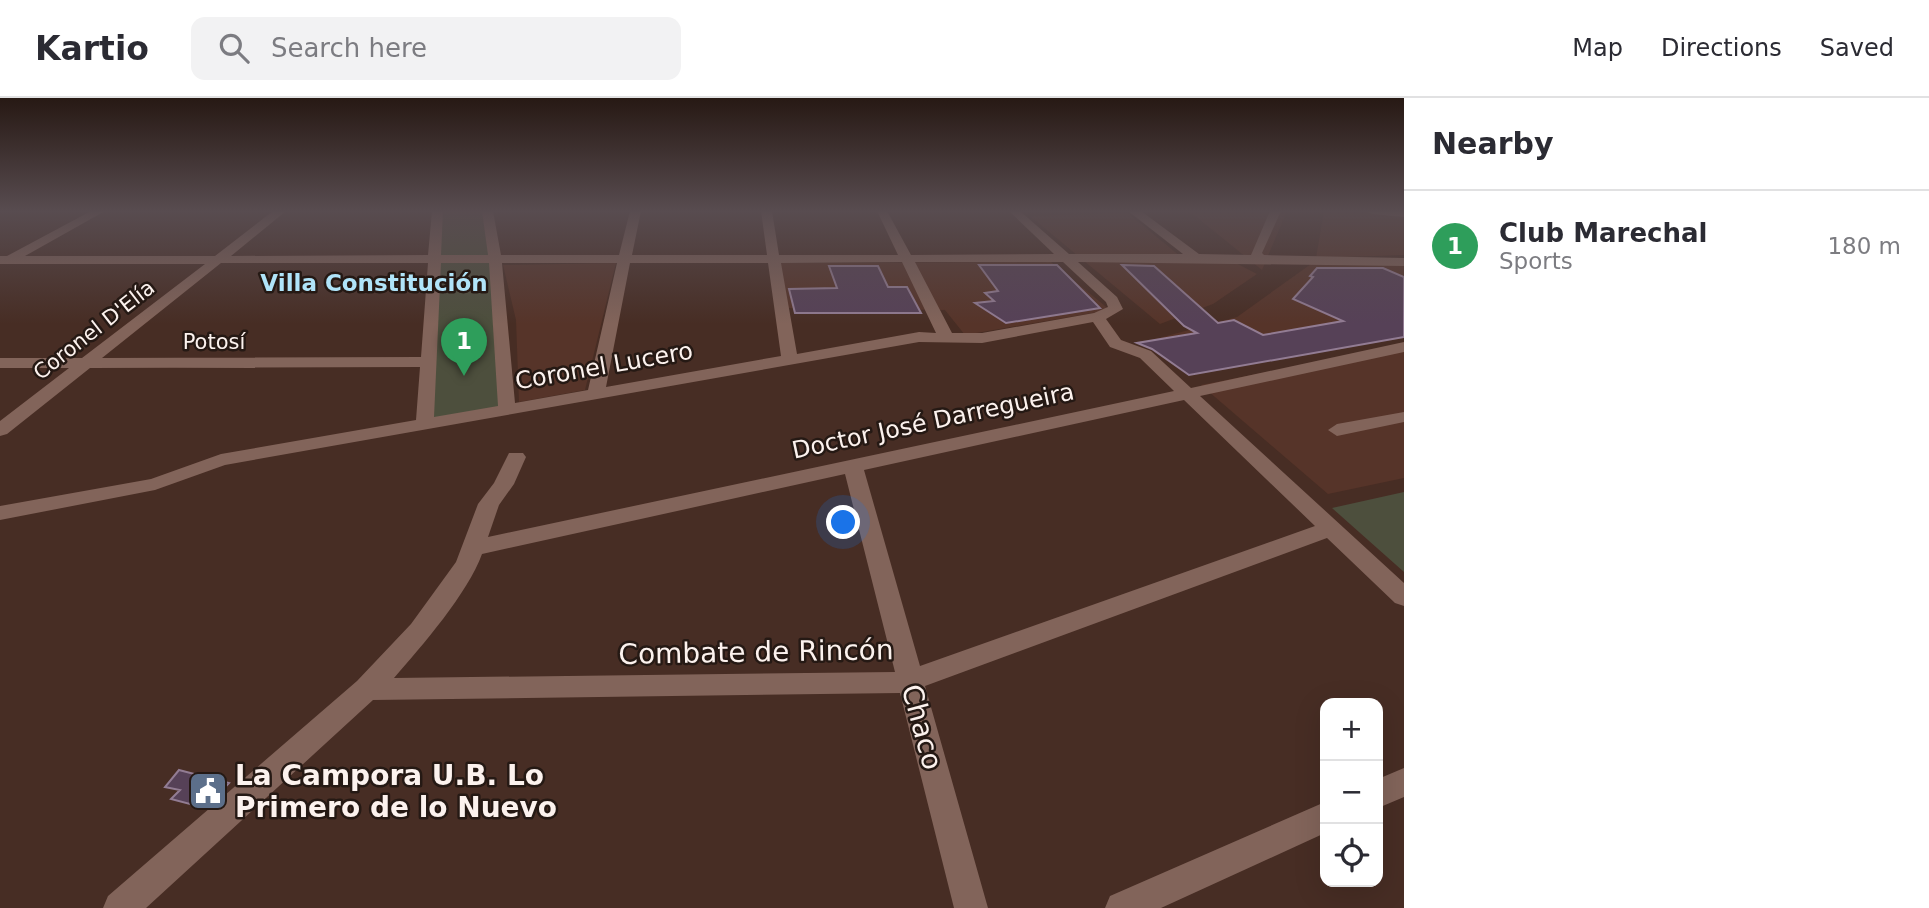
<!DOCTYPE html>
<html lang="en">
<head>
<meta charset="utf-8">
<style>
	body { margin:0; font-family:"DejaVu Sans",sans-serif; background:#f2f2f3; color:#2b2b33 }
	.controls { position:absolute; right:21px; bottom:21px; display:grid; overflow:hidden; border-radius:14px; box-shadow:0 7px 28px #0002 }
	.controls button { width:63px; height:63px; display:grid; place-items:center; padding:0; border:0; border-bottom:2px solid #e1e1e2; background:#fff; color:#2b2b33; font:35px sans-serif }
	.you { position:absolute; left:844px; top:425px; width:24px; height:24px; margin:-18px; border:5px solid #fff; border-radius:50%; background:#1a73e8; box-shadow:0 0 0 10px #1a73e833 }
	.badge { display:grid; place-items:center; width:46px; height:46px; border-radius:50%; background:#0b8043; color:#fff; font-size:23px; font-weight:700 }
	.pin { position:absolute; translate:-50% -58px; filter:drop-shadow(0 2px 4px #0008) }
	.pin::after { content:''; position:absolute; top:37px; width:24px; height:21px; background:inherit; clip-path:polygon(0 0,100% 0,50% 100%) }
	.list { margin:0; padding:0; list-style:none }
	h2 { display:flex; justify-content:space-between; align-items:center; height:91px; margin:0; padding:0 28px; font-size:30px }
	h2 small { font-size:23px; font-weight:400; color:#7c7c81 }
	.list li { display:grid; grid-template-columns:46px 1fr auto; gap:21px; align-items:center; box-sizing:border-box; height:112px; padding:0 28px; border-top:2px solid #e1e1e2 }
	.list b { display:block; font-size:26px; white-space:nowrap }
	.list p { margin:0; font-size:23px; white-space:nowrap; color:#7c7c81 }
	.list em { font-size:23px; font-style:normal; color:#7c7c81 }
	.icon { flex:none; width:38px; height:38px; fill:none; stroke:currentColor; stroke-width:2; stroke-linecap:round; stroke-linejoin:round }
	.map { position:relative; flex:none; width:1404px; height:810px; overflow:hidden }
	header { display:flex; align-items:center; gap:42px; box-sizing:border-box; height:98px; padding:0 35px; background:#fff; border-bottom:2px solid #e1e1e2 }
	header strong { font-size:33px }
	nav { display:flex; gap:38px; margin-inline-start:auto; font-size:24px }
	.search { width:490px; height:63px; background:#f2f2f3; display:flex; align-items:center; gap:18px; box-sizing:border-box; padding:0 24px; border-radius:14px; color:#7c7c81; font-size:26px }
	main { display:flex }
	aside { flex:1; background:#fff }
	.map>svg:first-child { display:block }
	.built { fill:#563429 }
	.green { fill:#4d4f3d }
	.building { fill:#564157; stroke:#927c93; stroke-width:2 }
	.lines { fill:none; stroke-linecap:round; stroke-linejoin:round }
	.minor { fill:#82645a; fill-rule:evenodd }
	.labels { text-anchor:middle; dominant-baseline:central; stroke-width:5; stroke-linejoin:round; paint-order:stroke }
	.far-street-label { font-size:21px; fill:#fcf2ee; stroke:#251914 }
	.far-quarter-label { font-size:23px; font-weight:bold; fill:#b0e4f9; stroke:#251914 }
	.street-label { font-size:24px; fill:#fcf2ee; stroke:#251914 }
	.near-street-label { font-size:28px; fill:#fcf2ee; stroke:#251914 }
	.near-poi-label { font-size:28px; font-weight:bold; fill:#fcf2ee; stroke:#251914; text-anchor:start }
</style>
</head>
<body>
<header>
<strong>Kartio</strong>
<div class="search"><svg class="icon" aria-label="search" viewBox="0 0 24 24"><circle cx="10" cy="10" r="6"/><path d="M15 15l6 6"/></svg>Search here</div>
<nav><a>Map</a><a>Directions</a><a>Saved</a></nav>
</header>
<main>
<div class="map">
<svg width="1404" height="810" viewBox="0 0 1404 810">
	<rect width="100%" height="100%" fill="#472d24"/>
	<path class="built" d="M1189 113H1287L1262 172Z
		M1324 113H1404V157L1316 160Z
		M1128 115 1181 159 1230 162 1257 176 1213 206 1160 226 1030 118Z
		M1051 164 1110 212 965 237 945 212 785 210 776 165Z
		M616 165 585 292 519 304 516 222 503 167Z
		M1404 165V234L1188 274 1148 243 1237 219 1311 166Z
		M1404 247V380L1328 396 1201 287Z"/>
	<path class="green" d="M437 113H487L495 162 507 312 425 326Z
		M1404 394V474L1332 410Z"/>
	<path class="building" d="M979 167H1057L1100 210 1006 225 975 205 994 203 985 195 998 193Z
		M1122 167 1154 168 1218 225 1234 222 1263 237 1343 223 1293 201 1313 179 1310 178 1317 170H1383L1404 179V239L1189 277 1152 251 1137 245 1197 235 1184 228Z
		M829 168H878L888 189H907L921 215H795L789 191 837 190Z
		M179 672 229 685 205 710 171 701 180 692 165 689Z"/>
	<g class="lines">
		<path class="minor" d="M91 113H105L25 158H215L273 113H286L231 158 428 157 432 113H443L441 157H488L482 113H493L501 157H619L630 113H641L632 157H767L761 113H772L779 157H898L877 113H887L911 157 1054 156 1009 113H1020L1069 156H1183L1128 113H1141L1199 156 1251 157 1270 113H1281L1262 155 1264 157 1404 160V168L1078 164 1117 199 1123 211 1106 221 1121 242 1151 253 1191 290 1404 244V254L1200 298 1404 485V508L1395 505 1327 440 925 588 988 810H954L900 595 373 602 146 810H103L108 798 357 583 411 526 456 464 478 406 494 385 509 355H523L526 359 514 386 499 407 488 439 1174 293 1140 260 1110 249 1093 224 982 245 919 244 225 367 155 392 0 422V408L151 381 221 356 416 322 420 269 90 270 7 336 0 338V323L69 270H0V260H82L205 166H0V158H7ZM902 164 936 235 919 234 797 256 781 165ZM915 164H1063L1106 204 1108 209 1094 215 982 235H952ZM221 165H428L421 259 102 260ZM441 165H489L498 308 434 319ZM502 165H617L588 292 515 305ZM630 165H768L781 258 606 289ZM1184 302 1315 428 920 568 864 372ZM845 376 895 574 394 580C422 548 468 495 482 456Z
			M1366 113H1404V119L1372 116Z
			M1404 314V324L1337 338 1328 332 1337 326Z
			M1404 670V699L1378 710V681Z
			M1325 704V735L1161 810H1105L1110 798Z"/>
	</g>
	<linearGradient id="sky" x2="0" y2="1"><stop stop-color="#271914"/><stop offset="0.5" stop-color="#584c50"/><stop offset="1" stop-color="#584c50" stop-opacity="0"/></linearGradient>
	<rect width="1404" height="226" fill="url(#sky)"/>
	<defs>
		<symbol id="civic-square" viewBox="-11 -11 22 22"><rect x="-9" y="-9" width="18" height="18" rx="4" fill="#5c6f8a" stroke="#251914"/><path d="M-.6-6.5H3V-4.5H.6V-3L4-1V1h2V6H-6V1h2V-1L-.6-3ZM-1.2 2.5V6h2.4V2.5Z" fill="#fff"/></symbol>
	</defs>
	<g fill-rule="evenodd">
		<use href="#civic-square" x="186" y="671" width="44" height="44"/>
	</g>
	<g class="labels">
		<g class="far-street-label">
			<text transform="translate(94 232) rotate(-38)">Coronel D'Elía</text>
			<text x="214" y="244">Potosí</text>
		</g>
		<g class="far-quarter-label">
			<text x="374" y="185">Villa Constitución</text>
		</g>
		<g class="street-label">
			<text transform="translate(604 268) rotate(-10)">Coronel Lucero</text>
			<text transform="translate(933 323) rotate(-12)">Doctor José Darregueira</text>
		</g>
		<g class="near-street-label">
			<text transform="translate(756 554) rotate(-1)">Combate de Rincón</text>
			<text transform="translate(922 629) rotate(75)">Chaco</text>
		</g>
		<g class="near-poi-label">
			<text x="235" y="677">La Campora U.B. Lo<tspan x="235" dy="32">Primero de lo Nuevo</tspan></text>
		</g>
	</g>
</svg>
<div class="controls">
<button>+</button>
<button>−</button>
<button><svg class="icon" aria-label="locate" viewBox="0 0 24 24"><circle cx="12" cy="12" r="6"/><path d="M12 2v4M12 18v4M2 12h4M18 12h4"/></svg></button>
</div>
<div class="you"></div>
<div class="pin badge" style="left:464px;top:278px;background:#2e9e5b">1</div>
</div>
<aside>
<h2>Nearby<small></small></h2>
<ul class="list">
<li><span class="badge" style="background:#2e9e5b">1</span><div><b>Club Marechal</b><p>Sports</p></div><em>180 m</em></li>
</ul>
</aside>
</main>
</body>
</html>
